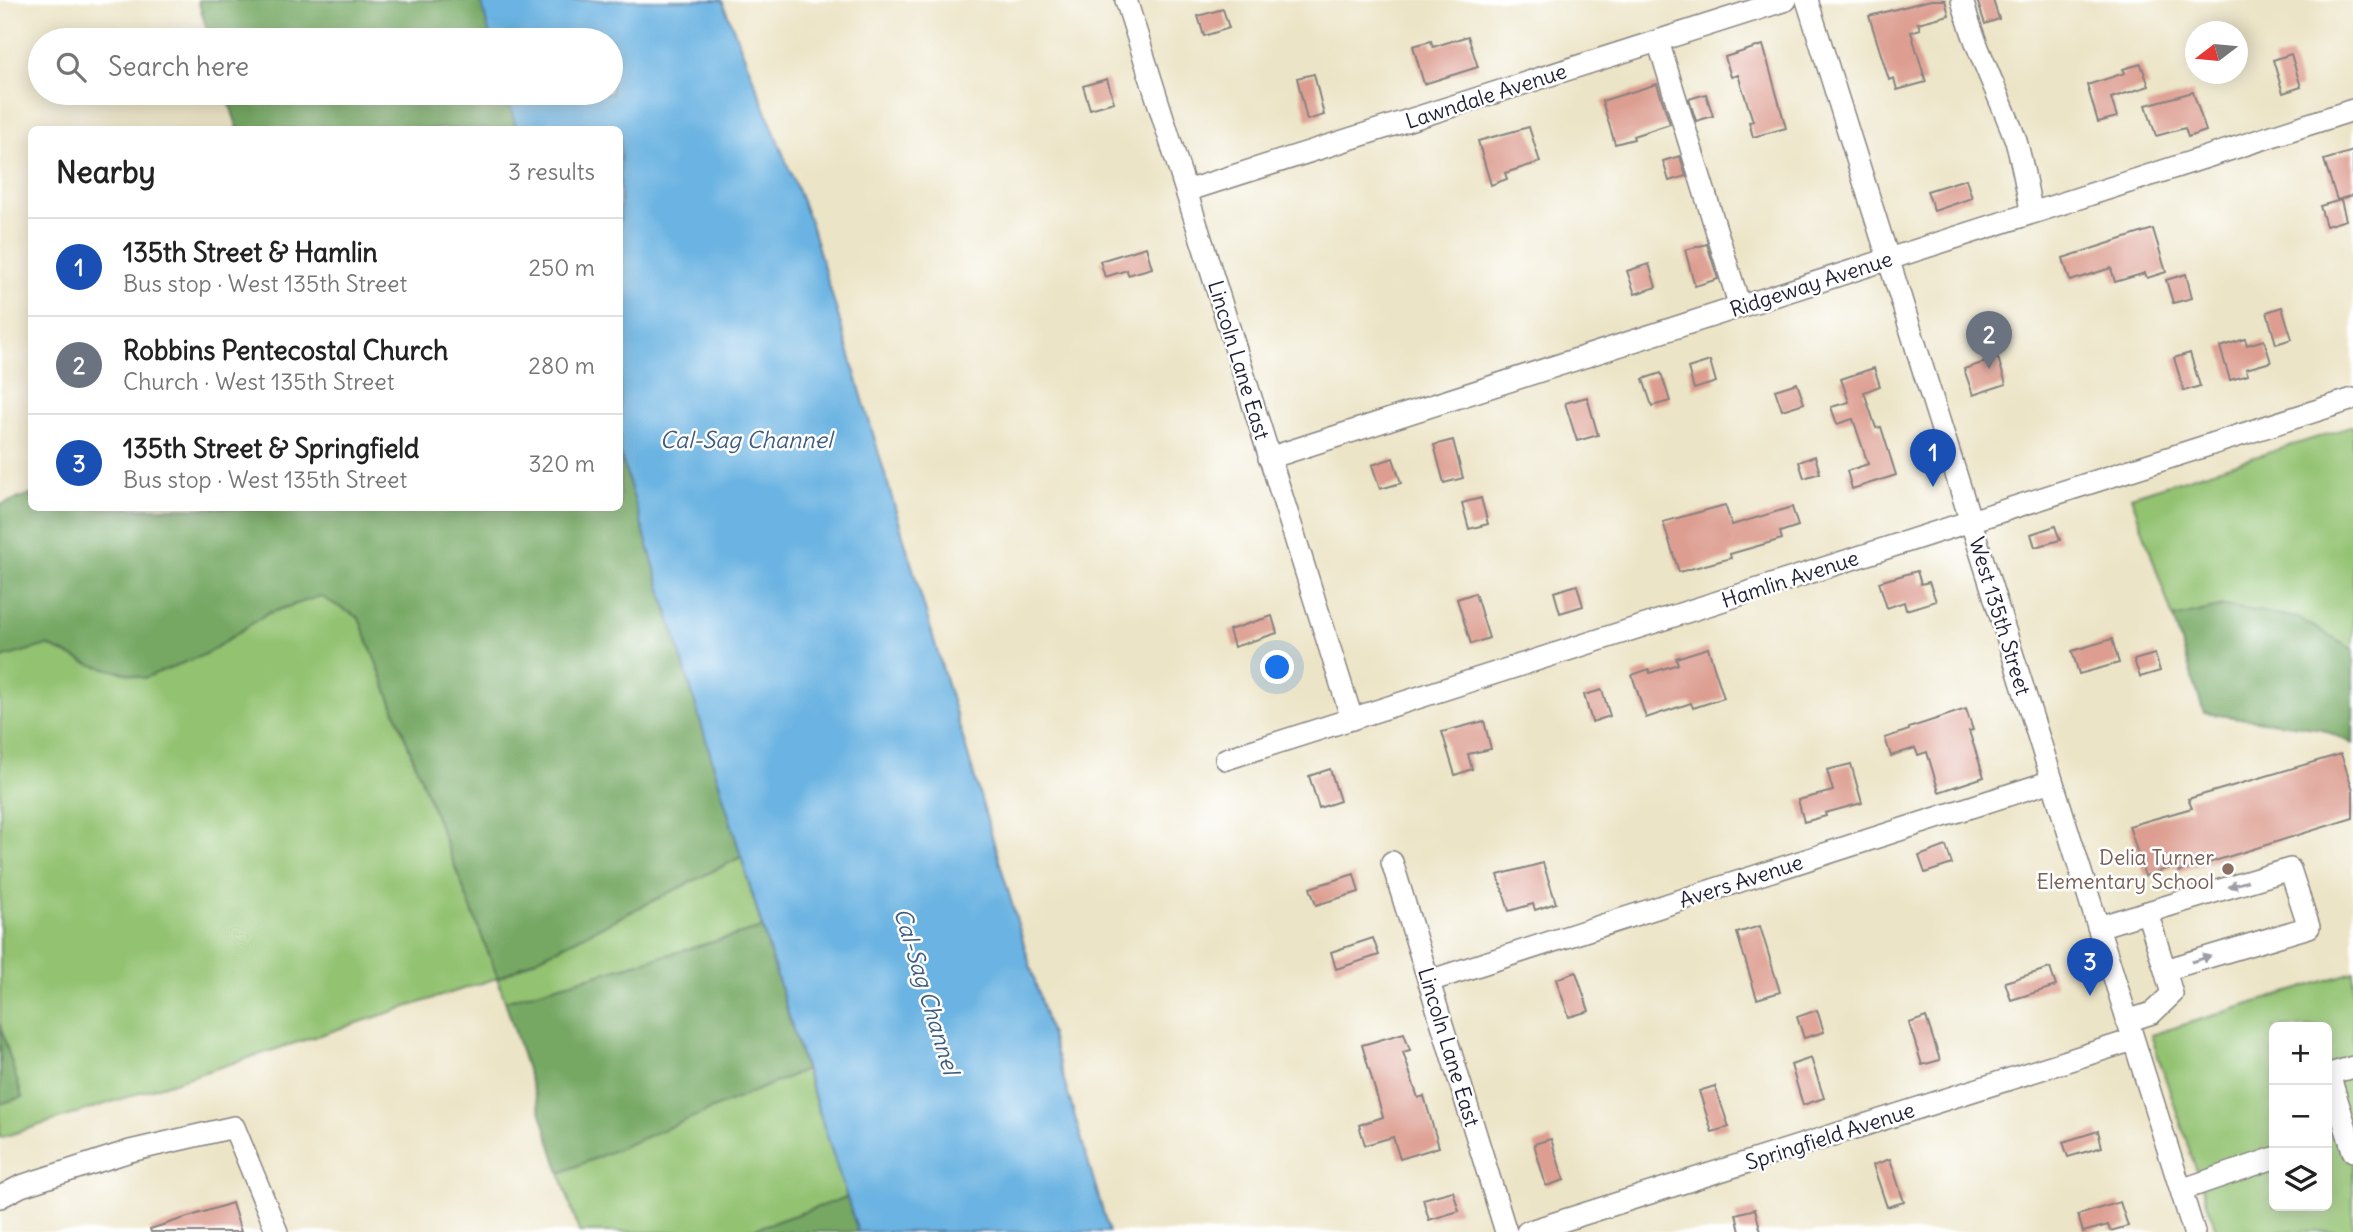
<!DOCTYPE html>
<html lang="en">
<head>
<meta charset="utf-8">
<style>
	body { margin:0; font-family:Delius,sans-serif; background:#f6f6f6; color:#222 }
	.controls { position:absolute; right:21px; bottom:21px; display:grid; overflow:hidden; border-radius:10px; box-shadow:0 4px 18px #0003 }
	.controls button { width:63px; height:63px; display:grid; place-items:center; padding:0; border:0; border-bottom:2px solid #e0e0e0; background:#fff; color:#222; font:35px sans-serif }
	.compass { position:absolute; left:2185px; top:21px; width:63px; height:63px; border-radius:50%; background:#fff; box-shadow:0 4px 18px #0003; rotate:254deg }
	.you { position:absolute; left:1278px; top:668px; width:24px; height:24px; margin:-18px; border:5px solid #fff; border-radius:50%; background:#1a73e8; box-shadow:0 0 0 10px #1a73e833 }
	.badge { display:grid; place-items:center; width:46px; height:46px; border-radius:50%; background:#d93025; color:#fff; font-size:23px; font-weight:700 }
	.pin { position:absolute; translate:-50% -58px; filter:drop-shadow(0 2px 4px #0008) }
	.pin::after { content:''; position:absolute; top:37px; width:24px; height:21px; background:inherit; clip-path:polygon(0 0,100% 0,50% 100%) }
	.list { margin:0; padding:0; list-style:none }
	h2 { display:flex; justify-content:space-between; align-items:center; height:91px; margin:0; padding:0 28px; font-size:30px }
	h2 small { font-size:23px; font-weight:400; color:#767676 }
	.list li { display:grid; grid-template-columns:46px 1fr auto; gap:21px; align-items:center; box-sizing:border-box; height:98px; padding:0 28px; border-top:2px solid #e0e0e0 }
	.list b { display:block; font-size:26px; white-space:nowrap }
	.list p { margin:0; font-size:23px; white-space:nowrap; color:#767676 }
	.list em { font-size:23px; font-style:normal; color:#767676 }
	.icon { flex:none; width:38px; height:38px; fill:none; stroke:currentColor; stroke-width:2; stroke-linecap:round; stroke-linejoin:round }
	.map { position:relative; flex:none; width:2353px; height:1232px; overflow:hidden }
	.search { position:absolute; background:#fff; box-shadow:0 4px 18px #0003; left:28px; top:28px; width:595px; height:77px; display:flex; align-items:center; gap:18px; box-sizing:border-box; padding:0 24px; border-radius:38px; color:#767676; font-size:26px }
	.panel { position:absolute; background:#fff; box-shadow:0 4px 18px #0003; left:28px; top:126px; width:595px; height:385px; border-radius:10px }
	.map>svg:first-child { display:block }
	.green { fill:#93c271; stroke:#5a7256; stroke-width:2; fill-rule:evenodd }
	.forest { fill:#76a863; stroke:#4c654f; stroke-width:2 }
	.water { fill:#6bb3e2; stroke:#466a8e; stroke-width:2 }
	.building { fill:#dd9e91 }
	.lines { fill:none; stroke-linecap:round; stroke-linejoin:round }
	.minor-casing { stroke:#878380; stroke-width:24 }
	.minor { stroke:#fff; stroke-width:21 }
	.oneway { fill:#9c9ca7 }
	.education-dot { fill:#8d6e63; stroke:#fff; stroke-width:2.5 }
	.labels { text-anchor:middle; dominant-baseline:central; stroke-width:5; stroke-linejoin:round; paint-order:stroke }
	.street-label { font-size:21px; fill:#22223b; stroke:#fff }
	.education-label { font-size:21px; fill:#785e54; stroke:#fff; text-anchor:end }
	.water-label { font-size:23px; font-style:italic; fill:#3f5c7e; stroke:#fff }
</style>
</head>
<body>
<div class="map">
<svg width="2353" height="1232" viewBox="0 0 2353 1232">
	<rect width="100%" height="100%" fill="#fff"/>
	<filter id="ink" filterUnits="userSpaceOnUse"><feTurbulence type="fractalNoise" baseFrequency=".0143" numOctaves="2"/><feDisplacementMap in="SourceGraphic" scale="14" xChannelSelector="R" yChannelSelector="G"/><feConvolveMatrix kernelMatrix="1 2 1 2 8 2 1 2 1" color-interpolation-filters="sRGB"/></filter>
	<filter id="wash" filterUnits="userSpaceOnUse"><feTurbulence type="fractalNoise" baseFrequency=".00686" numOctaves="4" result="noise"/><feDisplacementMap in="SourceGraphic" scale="28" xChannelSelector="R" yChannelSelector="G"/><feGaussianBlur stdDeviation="1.57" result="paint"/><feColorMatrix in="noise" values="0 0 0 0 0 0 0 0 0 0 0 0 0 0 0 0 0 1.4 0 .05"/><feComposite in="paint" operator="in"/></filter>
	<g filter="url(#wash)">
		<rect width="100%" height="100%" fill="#ece4c6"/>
		<path class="green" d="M2353 426V650L2298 618 2224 606 2173 618 2131 496Z
			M320 596 359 618 498 978 741 857 762 928 505 1001 497 978 0 1138V1104L22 1097 0 1025V658L47 645 89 664 206 654 266 614Z
			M2353 972V1231L2217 1232 2151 1035ZM2274 1027H2327V1206H2274Z
			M805 1070 847 1197 746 1232H579L560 1173Z"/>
		<path class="forest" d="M198 0H481L491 40H210Z
			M226 93H506L517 129H238Z
			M620 452 741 857 498 978 359 618 320 596 266 614 206 654 144 678 89 664 47 645 1 658 0 668V505L31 494 32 508H620Z
			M2224 606 2299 618 2353 650V744L2322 729 2204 713 2173 618Z
			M762 928 805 1070 560 1173 505 1001Z
			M0 1025 22 1097 0 1104Z
			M847 1197 858 1232H746Z"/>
		<path class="water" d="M481 0H722L811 224 1109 1232H858L794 1033 620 452V130L517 129 506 93H611V40H491Z"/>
		<g id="blocks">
			<path class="building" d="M1931 0H1945L1949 15 1918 23 1920 29 1911 32 1926 82 1897 90 1894 78 1889 80 1869 16Z
				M1977 0H1993L1999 19 1985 24Z
				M1223 9 1229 28 1204 36 1198 16Z
				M1468 36 1478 67 1424 84 1413 46 1431 41 1433 47Z
				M1763 45 1786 128 1753 137 1749 122 1753 121 1738 75 1731 77 1725 57Z
				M2291 54 2301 87 2283 93 2273 60Z
				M2141 64 2149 86 2111 98 2117 117 2098 122 2087 85 2125 73 2123 69Z
				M1314 74 1324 115 1307 120 1297 78Z
				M1107 79 1114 102 1090 109 1083 86Z
				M1657 84 1670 124 1633 136 1634 139 1615 144 1602 101Z
				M2193 92 2206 131 2188 137 2185 128 2156 136 2146 105Z
				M1706 94 1713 116 1696 121 1689 99Z
				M1529 127 1540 162 1505 173 1507 179 1491 185 1478 141Z
				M2353 151V195L2337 200 2324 160Z
				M1680 156 1686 176 1669 181 1663 161Z
				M1966 179 1972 198 1934 211 1927 191Z
				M2341 200 2346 220 2326 226 2320 206Z
				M2153 229 2166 272 2147 278 2145 273 2115 282 2111 268 2070 281 2063 258Z
				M1707 244 1718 279 1695 286 1685 250Z
				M1146 247 1152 268 1128 275 1127 270 1105 277 1100 261Z
				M1649 264 1656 287 1635 294 1627 271Z
				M2186 274 2192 298 2173 303 2166 280Z
				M2282 307 2292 339 2276 344 2267 312Z
				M2245 339 2247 345 2264 340 2271 362 2246 369 2248 375 2230 380 2220 347Z
				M2190 353 2200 386 2184 391 2174 358Z
				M1998 358 2006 384 1973 395 1964 369Z
				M1710 361 1716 382 1694 389 1688 368Z
				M1874 368 1880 386 1864 392 1876 428 1881 427 1896 475 1852 489 1847 471 1868 464 1853 419 1837 424 1831 407 1849 402 1841 379Z
				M1661 373 1670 401 1652 406 1643 379Z
				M1797 383 1804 403 1782 410 1775 390Z
				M1587 397 1598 435 1577 441 1565 403Z
				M1453 440 1463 478 1444 483 1434 445Z
				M1815 456 1820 473 1804 478 1799 462Z
				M1393 458 1401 483 1380 489 1372 465Z
				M1481 498 1488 524 1469 529 1462 503Z
				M1725 505 1732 525 1792 507 1798 526 1780 532 1782 539 1730 554 1731 558 1679 572 1663 522Z
				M2055 526 2060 540 2035 547 2031 534Z
				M1917 571 1921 584 1929 582 1936 601 1906 610 1904 602 1887 608 1879 582Z
				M1577 585 1583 606 1560 613 1554 592Z
				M1475 593 1489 638 1471 644 1457 599Z
				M1272 616 1277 633 1234 647 1229 630Z
				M2112 639 2119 663 2079 674 2072 651Z
				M1708 648 1724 698 1693 708 1691 703 1646 718 1632 675 1649 669 1650 673 1678 664 1676 658Z
				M2155 654 2160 671 2140 677 2134 660Z
				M1602 690 1610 716 1592 722 1584 695Z
				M1966 709 1973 730 1969 731 1984 777 1939 792 1927 752 1918 755 1915 748 1891 756 1885 738 1909 730V728Z
				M1484 721 1491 749 1468 754 1472 769 1455 775 1442 732Z
				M2341 754 2353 790V818L2179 872 2175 866 2145 876 2129 826 2192 808 2188 799Z
				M1851 764 1862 803 1825 813 1826 816 1804 822 1798 800 1833 791 1827 770Z
				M1330 769 1340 801 1319 808 1309 776Z
				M1946 846 1952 864 1925 873 1919 856Z
				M1543 863 1556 903 1535 910 1533 904 1509 911 1498 875Z
				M1354 874 1359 892 1316 905 1310 888Z
				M1760 926 1780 992 1757 999 1737 933Z
				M1373 938 1379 955 1336 969 1331 952Z
				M2050 968 2056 986 2011 1000 2005 982Z
				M1576 972 1589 1011 1569 1017 1556 979Z
				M1817 1010 1824 1032 1804 1038 1797 1017Z
				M1926 1017 1940 1060 1922 1065 1909 1023Z
				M1404 1033 1410 1050 1403 1052 1418 1098 1424 1096 1439 1147 1400 1159 1393 1137 1365 1145 1359 1125 1383 1117 1362 1045Z
				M1811 1058 1824 1098 1803 1105 1791 1065Z
				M1715 1086 1729 1127 1712 1132 1699 1091Z
				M2098 1131 2102 1147 2068 1157 2063 1142Z
				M1551 1139 1564 1180 1546 1186 1534 1144Z
				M1890 1159 1904 1202 1887 1207 1873 1165Z
				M1453 1191 1459 1211 1429 1220 1423 1199Z
				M2120 1202 2128 1226 2110 1231 2108 1225 2083 1232 2078 1215Z
				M232 1203 241 1232H151L150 1229Z
				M1755 1209 1761 1232H1740L1736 1214Z"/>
		</g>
	</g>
	<g filter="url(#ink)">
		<use href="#blocks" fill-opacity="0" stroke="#878380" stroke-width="2"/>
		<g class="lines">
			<defs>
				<path id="minor" d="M1126 0 1352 719
					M1807 0 2194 1232
					M1962 0C1975 48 1998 92 2015 138 2023 163 2026 188 2032 213
					M1658 41 1740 307
					M1186 191 1786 0
					M1269 458 2353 110
					M1226 759 2353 399
					M1392 862 1506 1232
					M2147 912 2165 970
					M2098 927 2290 869 2309 927 2165 970 2172 994 2152 1013 2127 1021
					M1429 981 2052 781
					M2353 1067 2329 1074 2353 1151
					M2181 1190 2274 1158
					M0 1197 21 1186 130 1151 234 1127 277 1232
					M1527 1232 2133 1040"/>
			</defs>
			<use href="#minor" class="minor-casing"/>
			<use href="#minor" class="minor"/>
		</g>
		<defs><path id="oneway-solid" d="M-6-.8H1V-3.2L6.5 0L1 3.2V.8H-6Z" transform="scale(1.75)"/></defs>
		<g class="oneway">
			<use href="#oneway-solid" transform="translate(2238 884) rotate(163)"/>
			<use href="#oneway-solid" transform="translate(2201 959) rotate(-17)"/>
		</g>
	</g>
	<circle class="education-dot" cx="2228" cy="869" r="7"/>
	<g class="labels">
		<g class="street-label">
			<text transform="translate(1486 96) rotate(-18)">Lawndale Avenue</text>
			<text transform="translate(1811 284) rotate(-18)">Ridgeway Avenue</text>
			<text transform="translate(1239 360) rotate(73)">Lincoln Lane East</text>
			<text transform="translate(1790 579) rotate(-18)">Hamlin Avenue</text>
			<text transform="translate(2000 616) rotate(73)">West 135th Street</text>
			<text transform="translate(1741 881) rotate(-18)">Avers Avenue</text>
			<text transform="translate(1449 1047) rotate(73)">Lincoln Lane East</text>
			<text transform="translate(1830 1136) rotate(-18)">Springfield Avenue</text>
		</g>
		<g class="education-label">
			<text x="2214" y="857">Delia Turner<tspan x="2214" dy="24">Elementary School</tspan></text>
		</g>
		<g class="water-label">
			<text x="746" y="439">Cal-Sag Channel</text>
			<text transform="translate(927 991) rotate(73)">Cal-Sag Channel</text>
		</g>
	</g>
</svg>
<div class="controls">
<button>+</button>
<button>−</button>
<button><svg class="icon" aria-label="layers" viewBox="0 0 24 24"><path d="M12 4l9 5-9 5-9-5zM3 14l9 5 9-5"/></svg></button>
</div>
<svg class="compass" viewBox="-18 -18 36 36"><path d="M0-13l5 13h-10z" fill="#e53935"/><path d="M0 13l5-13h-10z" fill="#767676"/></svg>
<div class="you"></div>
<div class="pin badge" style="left:1933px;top:487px;background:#1a4fb4">1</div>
<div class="pin badge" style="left:1989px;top:369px;background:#6b7280">2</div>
<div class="pin badge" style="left:2090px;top:996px;background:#1a4fb4">3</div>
<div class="search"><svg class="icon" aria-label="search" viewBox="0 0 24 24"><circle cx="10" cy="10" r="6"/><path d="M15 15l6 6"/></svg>Search here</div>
<section class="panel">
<h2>Nearby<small>3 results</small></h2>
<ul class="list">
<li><span class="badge" style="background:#1a4fb4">1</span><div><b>135th Street &amp; Hamlin</b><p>Bus stop · West 135th Street</p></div><em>250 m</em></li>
<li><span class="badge" style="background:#6b7280">2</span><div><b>Robbins Pentecostal Church</b><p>Church · West 135th Street</p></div><em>280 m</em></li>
<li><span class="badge" style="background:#1a4fb4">3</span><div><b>135th Street &amp; Springfield</b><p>Bus stop · West 135th Street</p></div><em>320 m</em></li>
</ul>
</section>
</div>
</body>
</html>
